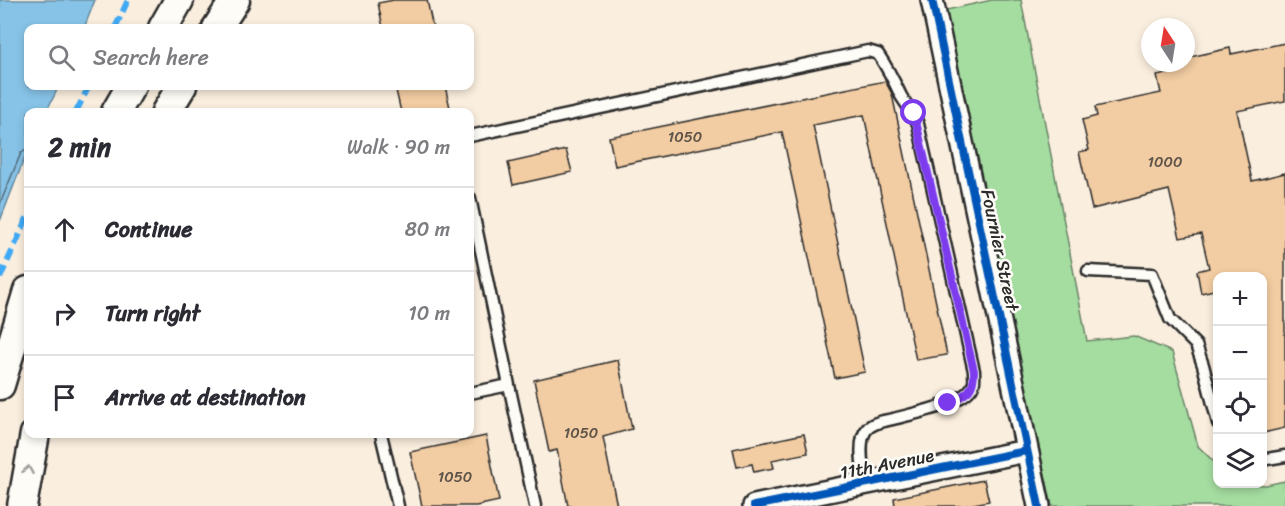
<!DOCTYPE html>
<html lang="en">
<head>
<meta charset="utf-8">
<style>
	body { margin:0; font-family:Sriracha,sans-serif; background:#f7f7f7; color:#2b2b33 }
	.controls { position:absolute; right:18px; bottom:18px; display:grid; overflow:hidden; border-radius:12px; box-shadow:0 3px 9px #0003 }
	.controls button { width:54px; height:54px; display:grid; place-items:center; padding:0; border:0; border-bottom:2px solid #e1e1e2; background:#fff; color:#2b2b33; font:30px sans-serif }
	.compass { position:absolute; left:1141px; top:18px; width:54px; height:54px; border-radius:50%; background:#fff; box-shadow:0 3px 9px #0003; rotate:348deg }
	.stop { position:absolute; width:18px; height:18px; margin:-14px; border:4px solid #7c3aed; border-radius:50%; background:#fff }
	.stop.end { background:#7c3aed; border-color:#fff; box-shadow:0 2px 6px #0008 }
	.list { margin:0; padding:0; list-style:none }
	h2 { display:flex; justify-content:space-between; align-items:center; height:78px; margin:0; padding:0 24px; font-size:26px }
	h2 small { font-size:20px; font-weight:400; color:#7c7c81 }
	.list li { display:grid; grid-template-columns:39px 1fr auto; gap:18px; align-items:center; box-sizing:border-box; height:84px; padding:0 24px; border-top:2px solid #e1e1e2 }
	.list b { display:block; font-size:22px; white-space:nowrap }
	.list em { font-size:20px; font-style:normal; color:#7c7c81 }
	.icon { flex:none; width:33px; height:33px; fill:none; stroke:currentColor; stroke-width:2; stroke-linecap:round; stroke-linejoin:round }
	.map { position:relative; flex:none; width:1285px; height:506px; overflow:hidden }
	.search { position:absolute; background:#fff; box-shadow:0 3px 9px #0003; left:24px; top:24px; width:450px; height:66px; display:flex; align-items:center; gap:15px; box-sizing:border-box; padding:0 21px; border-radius:12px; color:#7c7c81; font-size:22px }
	.panel { position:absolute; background:#fff; box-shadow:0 3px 9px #0003; left:24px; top:108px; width:450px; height:330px; border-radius:12px }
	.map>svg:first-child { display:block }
	.green { fill:#a5dda1; stroke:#688466; stroke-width:1.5 }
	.water { fill:#87c3e7; stroke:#62869c; stroke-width:1.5 }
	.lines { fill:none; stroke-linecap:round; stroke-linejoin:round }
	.shore { stroke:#506876; stroke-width:1.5 }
	.building { fill:#f2cca2; stroke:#2b2b2b; stroke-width:1.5 }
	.lane-casing { stroke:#2b2b2b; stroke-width:15 }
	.street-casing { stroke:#2b2b2b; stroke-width:26 }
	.secondary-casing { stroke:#2b2b2b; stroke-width:33 }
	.lane { stroke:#fdfcf7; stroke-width:10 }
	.street { stroke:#fdfcf7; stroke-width:21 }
	.secondary { stroke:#fdfcf7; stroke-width:28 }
	.quiet { stroke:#3fa9f5; stroke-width:6; stroke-dasharray:12 6; stroke-linecap:butt }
	.cycleway-casing { stroke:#fdfcf7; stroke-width:11 }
	.cycleway { stroke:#0057b8; stroke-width:8 }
	.oneway { stroke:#9e9e9b }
	.route { stroke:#7c3aed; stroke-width:8 }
	.labels { text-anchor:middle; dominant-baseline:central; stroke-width:5; stroke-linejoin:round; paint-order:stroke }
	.number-label { font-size:15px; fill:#5d5349 }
	.street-label { font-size:18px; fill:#2b2b2b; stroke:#fdfcf7 }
</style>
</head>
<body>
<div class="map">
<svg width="1285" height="506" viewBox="0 0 1285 506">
	<rect width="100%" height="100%" fill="#faeede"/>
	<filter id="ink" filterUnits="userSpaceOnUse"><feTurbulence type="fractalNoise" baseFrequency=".0167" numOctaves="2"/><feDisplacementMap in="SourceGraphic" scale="12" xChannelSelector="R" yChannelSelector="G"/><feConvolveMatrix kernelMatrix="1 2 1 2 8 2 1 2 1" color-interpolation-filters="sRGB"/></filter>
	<g filter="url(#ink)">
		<path class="green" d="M992 0H1021L1087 341 1134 336 1172 352 1198 446 1217 465 1218 484 1266 485 1285 481V506H1052L942 11Z"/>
		<path class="water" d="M0 0H95L84 28H28V86H59L46 112H28V149L0 221Z"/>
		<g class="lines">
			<path class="shore" d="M0 204 21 153 28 149"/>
		</g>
		<path class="building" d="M394 0H427L433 28H383L378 3Z
			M1285 43V101L1237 111 1252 181 1285 173V428L1263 433V276H1218V289L1201 293 1197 271 1209 268 1201 234 1180 238 1169 190 1092 209 1079 152 1089 150 1082 120 1097 116 1095 107 1161 93 1157 76 1176 72 1174 63H1186V58L1230 48 1231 54Z
			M885 81 892 94 947 355 916 360 864 115 813 125 865 372 835 378 782 132 615 166 609 137Z
			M395 86H445L451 112H401Z
			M566 150 572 172 513 185 508 163Z
			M618 360 632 429 603 437 617 506H568L557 450 549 452 534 380Z
			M804 434 808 453 772 460 774 468 754 472 752 464 737 467 733 449Z
			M486 436 499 501 476 506H422L410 452Z
			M984 480 989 501 964 506H895L894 498Z"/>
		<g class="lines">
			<defs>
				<path id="lane" d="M470 136 868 51 878 54C887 67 894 81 901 96 907 106 914 113 918 124L974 371C974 376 975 382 973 385 966 404 911 414 893 419 885 421 873 422 867 429 857 440 863 470 865 484
					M470 198 509 385
					M1088 271 1152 274 1170 319 1196 345 1203 365 1218 423
					M470 393 509 385 535 506
					M381 434 398 506
					M1262 458 1267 459 1285 456"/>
				<path id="street" d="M932 0 1039 506
					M754 506 1026 451"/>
				<path id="secondary" d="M163 28 179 0
					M217 28 235 0
					M116 112 131 86
					M166 112 182 86
					M0 385 28 291
					M22 506 35 434"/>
			</defs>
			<use href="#lane" class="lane-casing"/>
			<use href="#street" class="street-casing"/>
			<use href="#secondary" class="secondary-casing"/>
			<use href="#lane" class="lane"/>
			<use href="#street" class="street"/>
			<use href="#secondary" class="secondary"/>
			<path class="quiet" d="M115 28 128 0
				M76 112 89 86
				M0 278 28 216"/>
			<defs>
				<path id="cycleway" d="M932 0 1039 506
					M754 506 1026 451"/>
			</defs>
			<use href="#cycleway" class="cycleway-casing"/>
			<use href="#cycleway" class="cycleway"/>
		</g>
		<defs><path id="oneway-chevron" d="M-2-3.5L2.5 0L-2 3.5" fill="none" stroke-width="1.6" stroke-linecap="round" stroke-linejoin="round" transform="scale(1.5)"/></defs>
		<use class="oneway" href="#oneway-chevron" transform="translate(28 470) rotate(-80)"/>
	</g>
	<g class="lines" filter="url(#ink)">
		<path class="route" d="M914 113 974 371C974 393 966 394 948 403"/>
	</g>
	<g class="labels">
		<g class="number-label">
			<text x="685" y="137">1050</text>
			<text x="1165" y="162">1000</text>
			<text x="581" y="433">1050</text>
			<text x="455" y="477">1050</text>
		</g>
		<g class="street-label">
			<text transform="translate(1000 250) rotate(78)">Fournier Street</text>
			<text transform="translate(887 464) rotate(-11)">11th Avenue</text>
		</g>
	</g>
</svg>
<div class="controls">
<button>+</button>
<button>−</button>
<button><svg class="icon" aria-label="locate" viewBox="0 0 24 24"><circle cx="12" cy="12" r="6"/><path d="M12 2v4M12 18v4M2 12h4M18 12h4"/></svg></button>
<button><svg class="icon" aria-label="layers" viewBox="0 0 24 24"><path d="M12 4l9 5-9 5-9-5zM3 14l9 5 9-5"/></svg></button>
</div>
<svg class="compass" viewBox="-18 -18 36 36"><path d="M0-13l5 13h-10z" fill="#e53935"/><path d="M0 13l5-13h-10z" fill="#7c7c81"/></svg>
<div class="stop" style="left:914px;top:113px"></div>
<div class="stop end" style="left:948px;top:403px"></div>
<div class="search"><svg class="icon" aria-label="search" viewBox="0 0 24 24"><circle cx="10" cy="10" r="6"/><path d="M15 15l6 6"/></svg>Search here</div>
<section class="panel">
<h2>2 min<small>Walk · 90 m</small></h2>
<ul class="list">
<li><svg class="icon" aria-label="ahead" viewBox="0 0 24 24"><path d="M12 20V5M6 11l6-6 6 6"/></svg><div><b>Continue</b></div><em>80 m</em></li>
<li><svg class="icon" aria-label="right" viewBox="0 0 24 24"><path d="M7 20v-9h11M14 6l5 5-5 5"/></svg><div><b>Turn right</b></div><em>10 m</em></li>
<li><svg class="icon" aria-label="arrive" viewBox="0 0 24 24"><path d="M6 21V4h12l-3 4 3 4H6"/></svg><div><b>Arrive at destination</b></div></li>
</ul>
</section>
</div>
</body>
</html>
